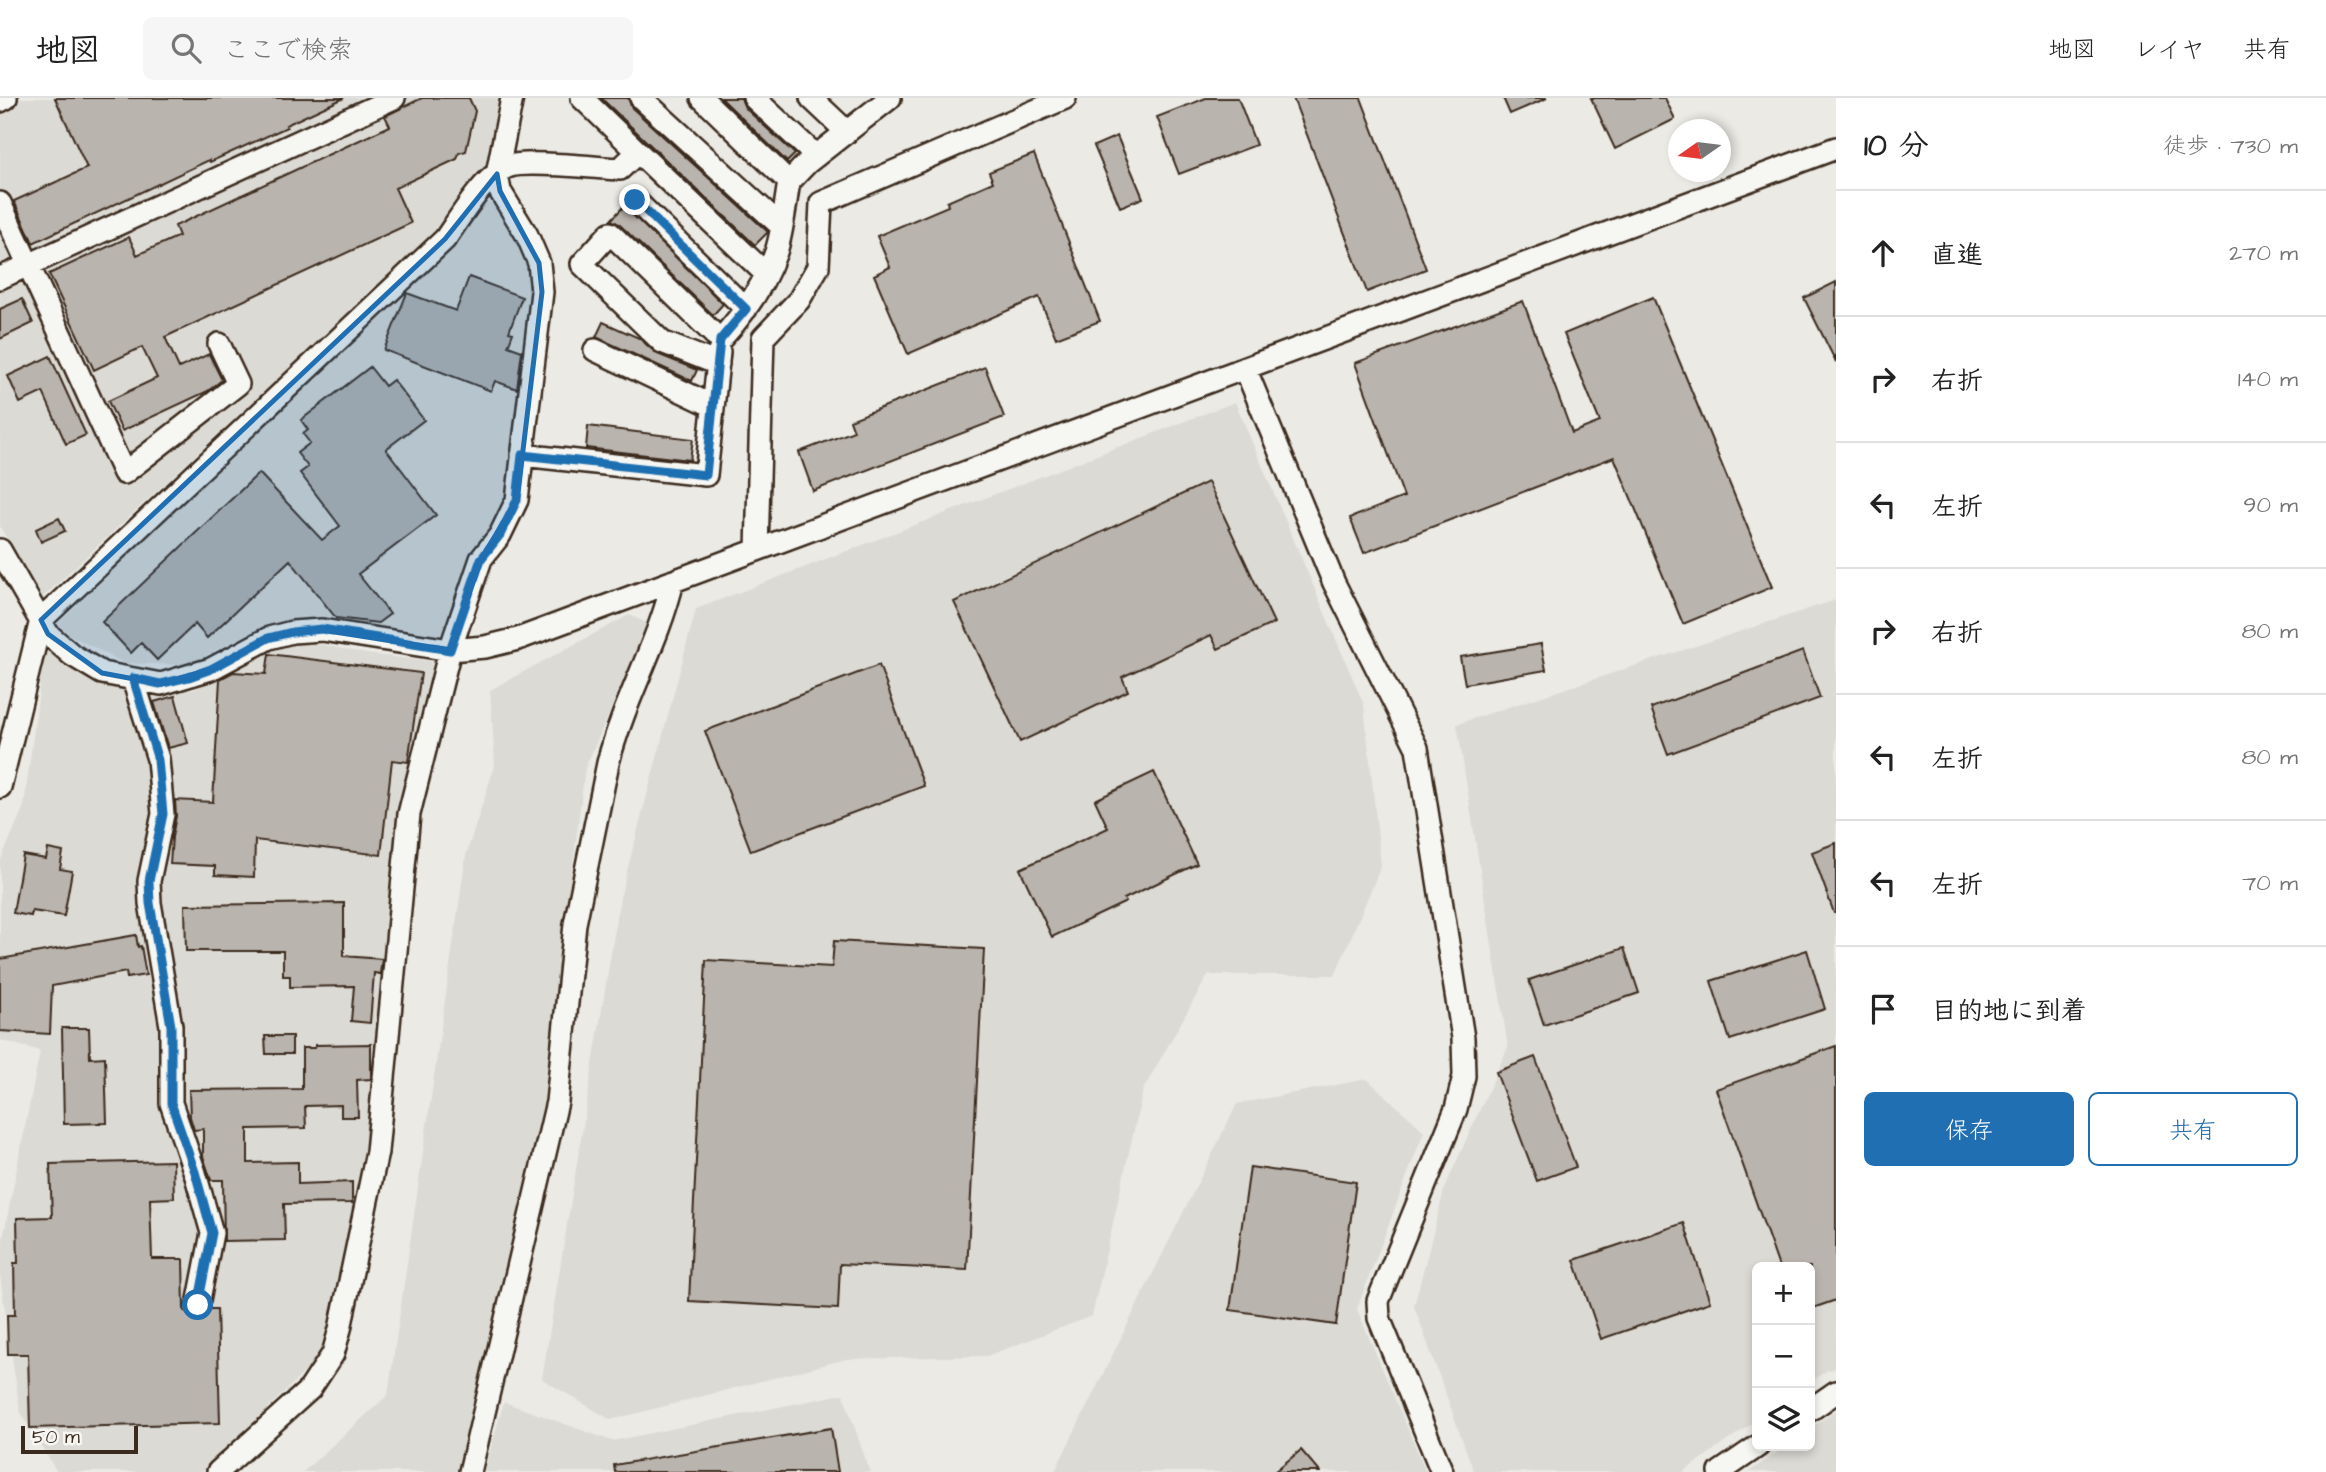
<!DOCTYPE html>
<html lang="ja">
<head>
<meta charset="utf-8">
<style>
	body { margin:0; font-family:"Architects Daughter","Klee One",sans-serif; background:#f6f6f6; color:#222 }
	.controls { position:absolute; right:21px; bottom:21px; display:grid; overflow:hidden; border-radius:10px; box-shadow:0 4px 10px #0003 }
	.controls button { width:63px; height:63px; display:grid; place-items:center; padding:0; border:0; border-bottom:2px solid #e0e0e0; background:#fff; color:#222; font:35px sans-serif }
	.compass { position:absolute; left:1668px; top:21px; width:63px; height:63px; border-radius:50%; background:#fff; box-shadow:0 4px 10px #0003; rotate:256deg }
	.scale { position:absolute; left:21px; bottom:18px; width:117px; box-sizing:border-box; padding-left:7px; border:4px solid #3b2a1e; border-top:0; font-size:19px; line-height:24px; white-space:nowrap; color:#3b2a1e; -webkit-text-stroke:5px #f6f6f2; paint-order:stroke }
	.stop { position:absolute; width:21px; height:21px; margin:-16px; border:5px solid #1f6fb2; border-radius:50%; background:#fff }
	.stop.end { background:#1f6fb2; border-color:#fff; box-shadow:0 2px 7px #0008 }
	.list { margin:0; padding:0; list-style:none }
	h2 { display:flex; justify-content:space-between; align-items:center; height:91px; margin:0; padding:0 28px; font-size:30px }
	h2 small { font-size:23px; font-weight:400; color:#767676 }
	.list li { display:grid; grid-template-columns:46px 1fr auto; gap:21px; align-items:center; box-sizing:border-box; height:126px; padding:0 28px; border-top:2px solid #e0e0e0 }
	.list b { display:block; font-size:26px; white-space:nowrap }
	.list em { font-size:23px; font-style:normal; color:#767676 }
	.actions { display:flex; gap:14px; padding:21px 28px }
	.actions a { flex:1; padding:16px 0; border:2px solid #1f6fb2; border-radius:10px; text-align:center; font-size:24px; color:#1f6fb2 }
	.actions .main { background:#1f6fb2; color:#fff }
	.icon { flex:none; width:38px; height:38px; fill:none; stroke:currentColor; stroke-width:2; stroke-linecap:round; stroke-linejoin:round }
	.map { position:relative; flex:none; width:1836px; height:1374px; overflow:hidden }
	header { display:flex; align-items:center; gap:42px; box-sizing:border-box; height:98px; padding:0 35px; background:#fff; border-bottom:2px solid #e0e0e0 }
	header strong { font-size:33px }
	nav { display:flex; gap:38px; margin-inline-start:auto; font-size:24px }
	.search { width:490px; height:63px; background:#f6f6f6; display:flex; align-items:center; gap:18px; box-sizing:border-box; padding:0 24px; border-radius:10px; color:#767676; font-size:26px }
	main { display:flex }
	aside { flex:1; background:#fff }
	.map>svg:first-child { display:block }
	.built { fill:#dcdad4 }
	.building { fill:#bab4ae; stroke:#3b2a1e; stroke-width:2 }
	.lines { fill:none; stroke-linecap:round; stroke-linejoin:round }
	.minor-casing { stroke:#3b2a1e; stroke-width:26 }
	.minor { stroke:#f6f6f2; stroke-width:21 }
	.route { stroke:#1f6fb2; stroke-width:9 }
	.marked { fill:#1f6fb2; fill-opacity:0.2; stroke:#1f6fb2; stroke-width:5; stroke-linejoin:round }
</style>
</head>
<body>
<header>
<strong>地図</strong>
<div class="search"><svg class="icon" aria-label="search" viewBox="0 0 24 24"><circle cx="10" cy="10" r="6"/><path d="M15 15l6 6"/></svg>ここで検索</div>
<nav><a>地図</a><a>レイヤ</a><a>共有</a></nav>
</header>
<main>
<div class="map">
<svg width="1836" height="1374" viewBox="0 0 1836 1374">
	<rect width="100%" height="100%" fill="#ebeae5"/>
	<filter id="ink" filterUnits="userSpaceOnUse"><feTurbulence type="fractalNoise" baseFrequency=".0143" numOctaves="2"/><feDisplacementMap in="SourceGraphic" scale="14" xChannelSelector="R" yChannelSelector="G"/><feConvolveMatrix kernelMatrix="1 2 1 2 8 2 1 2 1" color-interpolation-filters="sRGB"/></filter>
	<g filter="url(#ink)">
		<path class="built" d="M0 0H501L488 68 441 129 42 500 0 429Z
			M486 104 496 107 530 164 534 201 511 395 467 463 445 534 421 543 300 521 247 536 188 567 124 565 72 538 58 526 456 138Z
			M1235 304 1364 607 1381 768 1335 877H1208L1143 992 1092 1218 987 1258 846 1261 611 1322 542 1281 620 800 696 511Z
			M1836 502V1270L1826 1273 1810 1285V1169H1757V1322L1683 1374H1474L1414 1208 1445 1089 1508 949 1457 626Z
			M629 517 649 526 585 670 541 1024 460 1374H303L388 1297 466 757 495 667 490 592Z
			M299 542 367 556 431 563 435 577 392 784 369 1057 326 1253 203 1374H57L20 1313 0 1178V1156L40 953 0 942V764L24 708 45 547 124 589 193 592 244 563Z
			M1367 981 1424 1033 1357 1211 1426 1374H1051L1055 1373 1237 1006Z
			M843 1296 870 1374H484L504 1304 612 1343Z
			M1836 1312V1374H1749L1786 1348H1810V1331Z"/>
		<path class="building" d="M55 0H344L286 27 287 29 210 64 209 62 33 145 14 103 87 70Z
			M422 0H469L475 13 466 53 459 55 457 61 395 90 411 125 165 239 179 270 209 256 222 282 208 293 122 333 108 303 157 280 142 249 94 272 49 176 129 139 137 157 179 138 175 128 390 28 385 18Z
			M601 0H628L632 10 768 134 755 147Z
			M721 0H741L745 10 795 56 787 64Z
			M1206 0H1238L1256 47 1179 76 1157 19Z
			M1293 0H1361L1426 171 1367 194Z
			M1503 0H1547L1510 16Z
			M1591 0H1665L1675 21 1615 51Z
			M1117 38 1143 100 1120 109 1094 48Z
			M1034 56 1100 223 1056 240 1039 199 908 256 874 177 890 169 877 138 948 108 947 104 993 84 989 74Z
			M624 108 723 206 713 217 619 126 611 122Z
			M469 179 522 199 509 234 513 235 508 248 522 253 517 291 495 283 491 293 384 252 407 195 456 213Z
			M1836 184V264L1804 200Z
			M1653 199 1772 489 1683 526 1614 359 1364 455 1350 420 1404 399 1355 265 1523 203 1572 335 1600 324 1564 236Z
			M22 201 33 225 0 241V211Z
			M603 224 639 240 657 256 697 272 692 283 596 239Z
			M50 258 86 337 66 346 43 294 20 305 8 278Z
			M370 269 385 288 393 282 424 322 386 351 436 417 358 476 390 516 378 525 336 520 290 462 207 540 195 526 157 562 141 545 131 555 102 524 259 375 322 442 340 428 300 375 308 369 297 355 310 345 303 336 308 332 301 322Z
			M985 269 1004 319 813 393 799 354 854 333 850 322Z
			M588 328 693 341 690 362 586 350Z
			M1208 384 1274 525 1218 551 1211 537 1122 579 1128 593 1020 644 954 504Z
			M59 420 65 433 41 444 36 431Z
			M1541 546 1546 572 1465 586 1460 559Z
			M1803 553 1820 600 1668 656 1651 610Z
			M269 556 421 575 408 664 392 662 381 757 255 742 254 779 215 777V768L170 766 172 739 176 718 175 702 213 704 220 581 233 574 266 576Z
			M879 567 924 688 751 753 705 633Z
			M175 598 188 645 168 650 154 604Z
			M1154 674 1197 766 1124 801 1126 804 1052 839 1020 771 1108 730 1095 702Z
			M1836 745V815H1834L1812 754Z
			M48 751 63 754 60 771 72 773 64 818 32 813 31 818 13 815 23 757 46 761Z
			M344 805V858L382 861 380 876 374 875 370 925 351 923 354 888 290 889V878H283V853H186L185 807Z
			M136 837 138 849 141 848 146 877 127 880 126 874 52 888 50 936 0 933V861Z
			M834 843 984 851 967 1172 840 1166 838 1211 689 1203 706 862 832 869Z
			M1624 850 1639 895 1544 927 1529 882Z
			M1807 852 1825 911 1730 942 1711 883Z
			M62 930H89L90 960 105 959 107 1025 64 1026Z
			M265 938H292V956H266Z
			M371 946V981L357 982 358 1019H341V1007L305 1008 306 1030 248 1031V1065L298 1064V1086L352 1084V1105L284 1106 285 1142 224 1143 223 1082H211L203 1058V1031L194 1032 190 1019 189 992 302 991V950H315V947Z
			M1836 948V1202L1810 1211V1169H1779L1716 991Z
			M1535 959 1576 1069 1537 1083 1496 974Z
			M173 1063 174 1100 150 1101 152 1161H183L184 1212 190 1217 202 1220 210 1211H217L220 1325 30 1330 28 1256H8L7 1217H15L14 1165H18L17 1120 52 1119 50 1066Z
			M1250 1069 1356 1084 1336 1227 1230 1212Z
			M1684 1125 1710 1204 1601 1241 1574 1162Z
			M831 1330 838 1374H615L614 1367Z
			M1301 1352 1320 1374H1274Z"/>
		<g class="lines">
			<defs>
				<path id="minor" d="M641 0 781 128
					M702 0 789 84C785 107 783 132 776 154 764 188 744 216 720 242L610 135 582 166 662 244 718 266
					M754 0 816 58
					M811 0 847 34
					M0 3 6 0
					M638 54 766 176
					M789 84 807 65 890 0
					M635 102 746 211
					M0 105 124 375 238 286 219 246
					M0 180 394 0
					M595 252 713 308
					M1245 270 1334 485 1417 650 1463 940 1464 978 1456 1011 1378 1203 1379 1220 1442 1374
					M522 357 706 377 719 254
					M0 452 48 536 72 557 102 575 161 586 211 571 269 540 292 534 322 532 450 552 485 549 518 541 1836 50
					M757 452 763 240 799 202 818 169 821 105 1065 0
					M133 581 158 661 163 716 149 783 150 805 171 928V1005L195 1075 212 1135 198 1207
					M0 689 41 522 445 141C460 120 485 76 510 68 528 62 597 70 620 71L638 54 582 0
					M1810 1312 1836 1294
					M218 1374 310 1291 333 1256 340 1231 377 1054 409 716 450 552 481 461 500 437 517 402 542 194 539 165 527 137 500 93 497 76 512 0
					M470 1374 557 1004 575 826 608 665C624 602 658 546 673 483
					M1720 1374 1758 1348"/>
			</defs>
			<use href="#minor" class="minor-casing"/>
			<use href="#minor" class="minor"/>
		</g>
	</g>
	<g class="lines" filter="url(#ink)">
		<path class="route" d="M198 1207 212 1135 195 1074 171 1005V928L150 805 149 783 163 716 158 662 133 580 160 586 189 579 211 571 268 540 292 534 322 531 450 552 481 461 500 437 517 402 522 357 706 377 720 242 746 211 635 102"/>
	</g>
	<path class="marked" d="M497 76 500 93 539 165 542 194 517 402 481 461 450 552 322 532 292 534 269 540 211 571 161 586 102 575 48 536 41 522 445 141Z"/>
</svg>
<div class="controls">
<button>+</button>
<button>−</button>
<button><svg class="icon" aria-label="layers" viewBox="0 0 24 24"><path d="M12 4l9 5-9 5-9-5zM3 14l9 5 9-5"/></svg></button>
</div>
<svg class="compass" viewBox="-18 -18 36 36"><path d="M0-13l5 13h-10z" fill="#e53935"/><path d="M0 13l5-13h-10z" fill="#767676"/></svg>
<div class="scale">50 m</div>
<div class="stop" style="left:198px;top:1207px"></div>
<div class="stop end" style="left:635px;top:102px"></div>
</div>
<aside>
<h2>10 分<small>徒歩 · 730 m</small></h2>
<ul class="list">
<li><svg class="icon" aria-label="ahead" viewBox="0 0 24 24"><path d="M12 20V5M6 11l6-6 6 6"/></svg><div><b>直進</b></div><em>270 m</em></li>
<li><svg class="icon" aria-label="right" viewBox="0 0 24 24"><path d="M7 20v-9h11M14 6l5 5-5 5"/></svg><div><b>右折</b></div><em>140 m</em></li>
<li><svg class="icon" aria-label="left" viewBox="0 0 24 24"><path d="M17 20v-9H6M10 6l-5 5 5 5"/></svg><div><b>左折</b></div><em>90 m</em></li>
<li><svg class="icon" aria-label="right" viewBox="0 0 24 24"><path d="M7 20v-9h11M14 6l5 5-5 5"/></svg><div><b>右折</b></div><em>80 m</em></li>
<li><svg class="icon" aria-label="left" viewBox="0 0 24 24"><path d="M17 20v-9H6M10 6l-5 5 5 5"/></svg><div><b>左折</b></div><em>80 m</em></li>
<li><svg class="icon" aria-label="left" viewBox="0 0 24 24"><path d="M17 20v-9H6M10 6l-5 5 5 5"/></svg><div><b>左折</b></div><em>70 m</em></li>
<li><svg class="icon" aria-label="arrive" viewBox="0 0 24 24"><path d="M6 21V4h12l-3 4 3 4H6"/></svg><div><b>目的地に到着</b></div></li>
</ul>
<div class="actions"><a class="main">保存</a><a>共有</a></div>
</aside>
</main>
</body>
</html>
